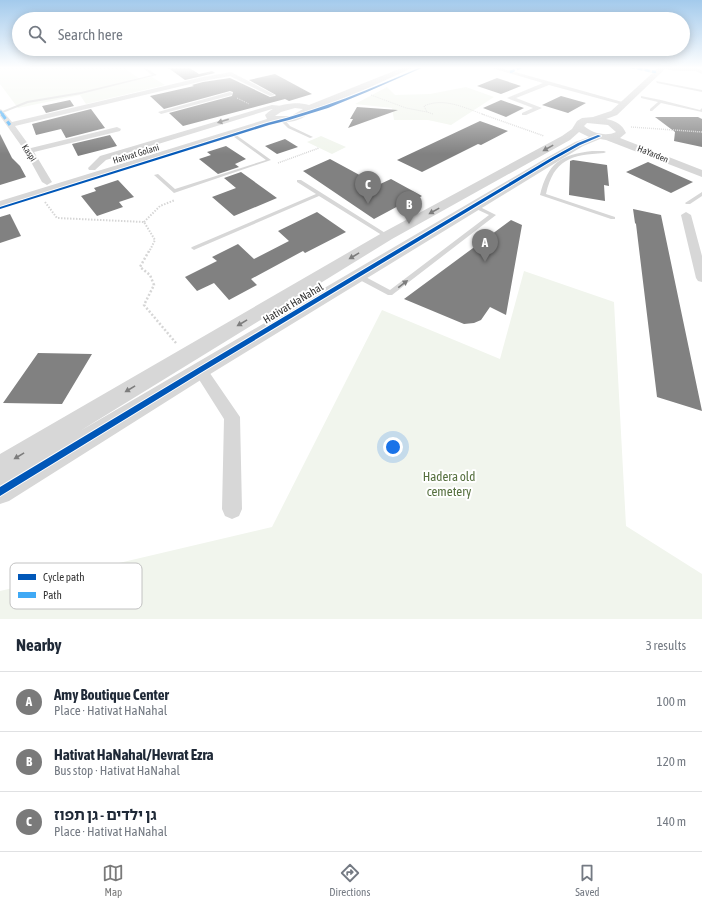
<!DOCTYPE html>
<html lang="en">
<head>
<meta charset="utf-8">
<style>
	body { margin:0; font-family:"Asap Condensed","Noto Sans Hebrew",sans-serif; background:#f2f2f3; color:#1f2937 }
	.you { position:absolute; left:393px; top:447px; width:14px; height:14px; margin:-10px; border:3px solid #fff; border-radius:50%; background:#1a73e8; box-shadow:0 0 0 6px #1a73e833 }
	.badge { display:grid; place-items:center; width:26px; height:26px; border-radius:50%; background:#7a7a7a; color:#fff; font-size:13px; font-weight:700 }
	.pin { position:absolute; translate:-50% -33px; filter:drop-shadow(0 1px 2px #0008) }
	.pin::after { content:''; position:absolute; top:21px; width:14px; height:12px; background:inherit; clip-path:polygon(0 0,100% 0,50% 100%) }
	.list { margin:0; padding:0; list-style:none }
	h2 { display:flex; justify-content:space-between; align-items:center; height:52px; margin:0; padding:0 16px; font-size:17px }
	h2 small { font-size:13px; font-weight:400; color:#747a83 }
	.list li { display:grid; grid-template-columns:26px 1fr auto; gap:12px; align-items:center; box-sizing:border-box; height:60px; padding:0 16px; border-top:1px solid #e0e1e3 }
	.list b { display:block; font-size:15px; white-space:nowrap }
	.list p { margin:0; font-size:13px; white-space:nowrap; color:#747a83 }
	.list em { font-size:13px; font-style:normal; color:#747a83 }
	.icon { flex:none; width:22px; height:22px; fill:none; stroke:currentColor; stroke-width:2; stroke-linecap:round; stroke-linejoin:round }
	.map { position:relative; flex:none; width:702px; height:619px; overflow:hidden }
	.search { position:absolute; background:#fff; box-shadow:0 2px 10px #0003; left:12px; right:12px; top:12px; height:44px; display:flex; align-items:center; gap:10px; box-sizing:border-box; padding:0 14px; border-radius:22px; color:#747a83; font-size:15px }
	.sheet { height:232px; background:#fff }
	nav { display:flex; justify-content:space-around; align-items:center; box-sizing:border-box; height:56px; border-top:1px solid #e0e1e3; background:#fff; font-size:11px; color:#747a83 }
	nav a { display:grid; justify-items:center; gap:2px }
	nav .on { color:#7a7a7a }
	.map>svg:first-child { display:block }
	.green { fill:#f1f5ed }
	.building { fill:#818181 }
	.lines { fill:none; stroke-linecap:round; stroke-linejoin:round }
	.path-far3 { stroke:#d6d6d6; stroke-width:1; stroke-dasharray:1 1; stroke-linecap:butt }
	.path-far2 { stroke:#d6d6d6; stroke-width:1.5; stroke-dasharray:1 1; stroke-linecap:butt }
	.path-far1 { stroke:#d6d6d6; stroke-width:2; stroke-dasharray:1.5 1.5; stroke-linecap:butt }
	.path { stroke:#d6d6d6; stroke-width:2.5; stroke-dasharray:2 2; stroke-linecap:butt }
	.service { fill:#d7d7d7; fill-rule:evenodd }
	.minor { fill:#d7d7d7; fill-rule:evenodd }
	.tertiary { fill:#d7d7d7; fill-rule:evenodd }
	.quiet-far1 { stroke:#3fa9f5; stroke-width:2.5; stroke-dasharray:5 2.5; stroke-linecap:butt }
	.quiet { stroke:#3fa9f5; stroke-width:3; stroke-dasharray:6 3; stroke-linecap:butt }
	.cycleway-casing { stroke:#fff; stroke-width:2 }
	.cycleway { fill:#0057b8; fill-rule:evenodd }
	.oneway { fill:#7d7d7d }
	.labels { text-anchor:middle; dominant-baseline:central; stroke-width:4; stroke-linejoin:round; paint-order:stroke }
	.far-street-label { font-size:9px; fill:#333; stroke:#fff }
	.street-label { font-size:11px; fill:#333; stroke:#fff }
	.near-park-label { font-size:13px; fill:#56703f; stroke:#fff }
	.key { fill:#fff; stroke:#c2c2c2; stroke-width:1 }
	.key-label { font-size:11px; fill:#333 }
</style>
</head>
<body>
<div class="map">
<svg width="702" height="619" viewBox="0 0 702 619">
	<rect width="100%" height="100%" fill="#fff"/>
	<path class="green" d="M0 67H123L140 79 152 77 165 85 86 104 80 95 18 108 0 84Z
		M387 87 395 95 430 94 466 87 494 97 451 125 428 120H394L392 108 355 104Z
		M321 136 346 147 332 154 307 142Z
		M524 271 614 302 626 526 702 574V619H0V591L272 527 382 310 500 359Z"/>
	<path class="building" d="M167 67H188L199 74 212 71 215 73 185 80Z
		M275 74 312 94 289 101 285 99 183 126 169 113 232 96 233 92 230 91 164 109 150 96 194 86 192 85 203 82 230 78 270 97 275 96 276 95 249 80Z
		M497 78 521 86 501 94 477 86Z
		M561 96 586 103 568 113 542 105Z
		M70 100 74 106 46 113 42 106Z
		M501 100 524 108 506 117 483 108Z
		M357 107 398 110 348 128 353 119H350Z
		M91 109 105 128 66 138 61 129 36 135 32 124Z
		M655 117H698L702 119V147L674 141 675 132Z
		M480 121 508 131 481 145 478 144 422 172 397 160Z
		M0 134 12 158 20 166 26 177 0 185Z
		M110 135 117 146 78 156 72 144Z
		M285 139 298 147 277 154 265 146Z
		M226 146 246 159 235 164 239 167 218 174 199 159 211 155 207 152Z
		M330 159 378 185 391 179 422 196 404 206 402 204 374 219 303 171Z
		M573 160 607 165 609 186 604 185 605 201 569 195 570 161Z
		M648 162 693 182 671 193 626 172Z
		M241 172 277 198 234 216 212 197 236 188 224 178Z
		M118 180 134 197 119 202 123 207 97 216 81 196 96 191 94 188Z
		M633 209 661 215 702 411 657 397 636 224 635 223Z
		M317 212 346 232 305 253 303 251 251 279 257 285 229 300 214 283 197 291 185 277 217 261 212 257 238 244 254 259 289 241 278 231Z
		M10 214 21 236 0 243V217Z
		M511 220 522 225 506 315 490 307 481 320 474 323 464 324 404 299Z
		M38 353 92 354 62 404 3 403Z"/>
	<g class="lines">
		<path class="path-far3" d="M371 95 406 108 427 112
			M237 98 249 104
			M433 114 427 112 424 106C444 97 465 108 485 115"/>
		<path class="path-far2" d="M482 114 544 136
			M631 127 702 132
			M278 163 319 148"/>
		<path class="path-far1" d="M45 202 57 218 144 222 155 240 149 252
			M144 222 160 206 175 200"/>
		<path class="path" d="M149 251 140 267 150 275 154 285 144 305 176 343"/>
		<path class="service" d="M141 67H144L157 75 81 94 28 103 0 114V112L27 101 81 92 152 75Z
			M656 81 702 90V92L657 83Z
			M641 96 661 100 700 110 702 108V112L661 103 652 111H650V109L658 102 641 98Z
			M283 118 290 126 313 137 310 138 288 128 281 121V119Z
			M230 132H232L271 160 174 193 154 175 158 174 175 189 266 160 230 134Z
			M592 151H604L606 152 604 153C571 155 554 159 546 194L615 217V219H611L540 195C548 163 560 155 592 151Z
			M297 180H301L390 236 387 238 385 237 319 196 196 249 194 250 191 248 192 247 316 194 297 182Z
			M702 192V196L690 204H686L685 203Z
			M474 204 496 215 392 295H388L356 278 355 276 356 274H360L390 290 489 215 472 207V205Z"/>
		<path class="minor" d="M488 67H497L626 103 623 105 549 85 516 98 542 108 526 115H522V113L533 108 507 98 543 83Z
			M627 67H638L659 72 656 74Z
			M696 68 702 70V74L693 70Z
			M231 72 275 95 270 96 230 76 203 81 15 126 31 148 117 127 121 129 120 131 34 152 52 182 47 185 42 182 25 151 0 116V109L2 110 12 122 203 77Z
			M230 92 232 93V95L161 114 158 112Z
			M272 105 283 106 286 108 283 110 272 109 106 160 95 170H89L88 168 100 156Z
			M686 212 691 215 702 256V282L698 281 696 278 681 215Z
			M200 364 205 366 240 417 242 509 239 516 232 519 225 516 222 509 224 419 193 370 195 366Z"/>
		<path class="tertiary" d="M404 67H414L353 95 311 111C303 121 289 123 277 122L0 209V201L267 119 265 115C276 103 296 101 309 105ZM295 108 303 109 291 116H275L281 112Z
			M659 67H667L617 115 606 119C616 121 622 124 626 133L620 138 702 170V177L606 140 600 139 583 146 207 376 9 501 0 504V454L382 233 562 136 572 129 577 121 582 118 593 117 611 111ZM587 123 608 125 616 132C606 137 592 133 584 126ZM579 132 589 137 575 142 548 157 80 431 392 239 570 140Z
			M667 67H690L700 70C697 72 670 71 666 69Z"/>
		<path class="quiet-far1" d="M630 67 656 72
			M510 72 522 67
			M0 111 3 115"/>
		<path class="quiet" d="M2 114 10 125"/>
		<defs>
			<path id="cycleway" d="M421 67H424L367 92 328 108 289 120 269 125 0 209V207L267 123C321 110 370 89 421 67Z
				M598 135 601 136 580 145 553 160 202 372 0 496V487L198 368 551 158 578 143Z"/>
		</defs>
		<use href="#cycleway" class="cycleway-casing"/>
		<use href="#cycleway" class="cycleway"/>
	</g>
	<defs><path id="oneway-solid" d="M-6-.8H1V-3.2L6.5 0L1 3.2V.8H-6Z"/></defs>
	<g class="oneway">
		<use href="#oneway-solid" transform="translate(223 121) rotate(163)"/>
		<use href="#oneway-solid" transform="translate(548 148) rotate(151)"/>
		<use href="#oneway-solid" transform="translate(434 211) rotate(151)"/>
		<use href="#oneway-solid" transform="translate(354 256) rotate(149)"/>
		<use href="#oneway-solid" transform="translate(403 284) rotate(-37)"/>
		<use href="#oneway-solid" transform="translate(242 323) rotate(149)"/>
		<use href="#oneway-solid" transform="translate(130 389) rotate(149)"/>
		<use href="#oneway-solid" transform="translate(19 456) rotate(149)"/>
	</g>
	<linearGradient id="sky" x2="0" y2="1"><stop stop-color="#a3caec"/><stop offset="0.44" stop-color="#fff"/><stop offset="1" stop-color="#fff" stop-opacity="0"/></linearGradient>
	<rect width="702" height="154" fill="url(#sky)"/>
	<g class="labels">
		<g class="far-street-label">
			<text transform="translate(29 153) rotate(57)">Kaspi</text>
			<text transform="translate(136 154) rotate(-17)">Hativat Golani</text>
			<text transform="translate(653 154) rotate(22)">HaYarden</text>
		</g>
		<g class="street-label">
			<text transform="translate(293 303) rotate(-31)">Hativat HaNahal</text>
		</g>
		<g class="near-park-label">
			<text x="449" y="476">Hadera old<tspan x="449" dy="15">cemetery</tspan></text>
		</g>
	</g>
	<rect x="10" y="563" width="132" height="46" rx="6" class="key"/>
	<rect x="18" y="574" width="18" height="6" fill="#0057b8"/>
	<rect x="18" y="592" width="18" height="6" fill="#3fa9f5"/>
	<g class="key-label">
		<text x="43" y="581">Cycle path</text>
		<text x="43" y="599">Path</text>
	</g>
</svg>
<div class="you"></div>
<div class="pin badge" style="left:485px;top:262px">A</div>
<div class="pin badge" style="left:409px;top:224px">B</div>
<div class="pin badge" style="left:368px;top:204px">C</div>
<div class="search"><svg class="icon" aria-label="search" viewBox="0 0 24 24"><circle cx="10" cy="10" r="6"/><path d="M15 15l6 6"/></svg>Search here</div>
</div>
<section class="sheet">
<h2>Nearby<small>3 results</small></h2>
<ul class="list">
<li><span class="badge">A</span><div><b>Amy Boutique Center</b><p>Place · Hativat HaNahal</p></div><em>100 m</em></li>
<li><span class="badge">B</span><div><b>Hativat HaNahal/Hevrat Ezra</b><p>Bus stop · Hativat HaNahal</p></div><em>120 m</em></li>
<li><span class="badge">C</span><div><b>גן ילדים - גן תפוז</b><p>Place · Hativat HaNahal</p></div><em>140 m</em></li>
</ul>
</section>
<nav>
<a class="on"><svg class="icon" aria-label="map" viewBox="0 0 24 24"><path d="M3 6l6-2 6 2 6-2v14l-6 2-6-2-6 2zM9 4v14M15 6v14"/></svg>Map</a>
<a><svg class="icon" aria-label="directions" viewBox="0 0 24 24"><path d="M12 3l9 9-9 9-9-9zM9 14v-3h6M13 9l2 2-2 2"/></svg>Directions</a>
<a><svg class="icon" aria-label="saved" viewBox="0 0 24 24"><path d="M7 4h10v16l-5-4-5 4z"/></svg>Saved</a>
</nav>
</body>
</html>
